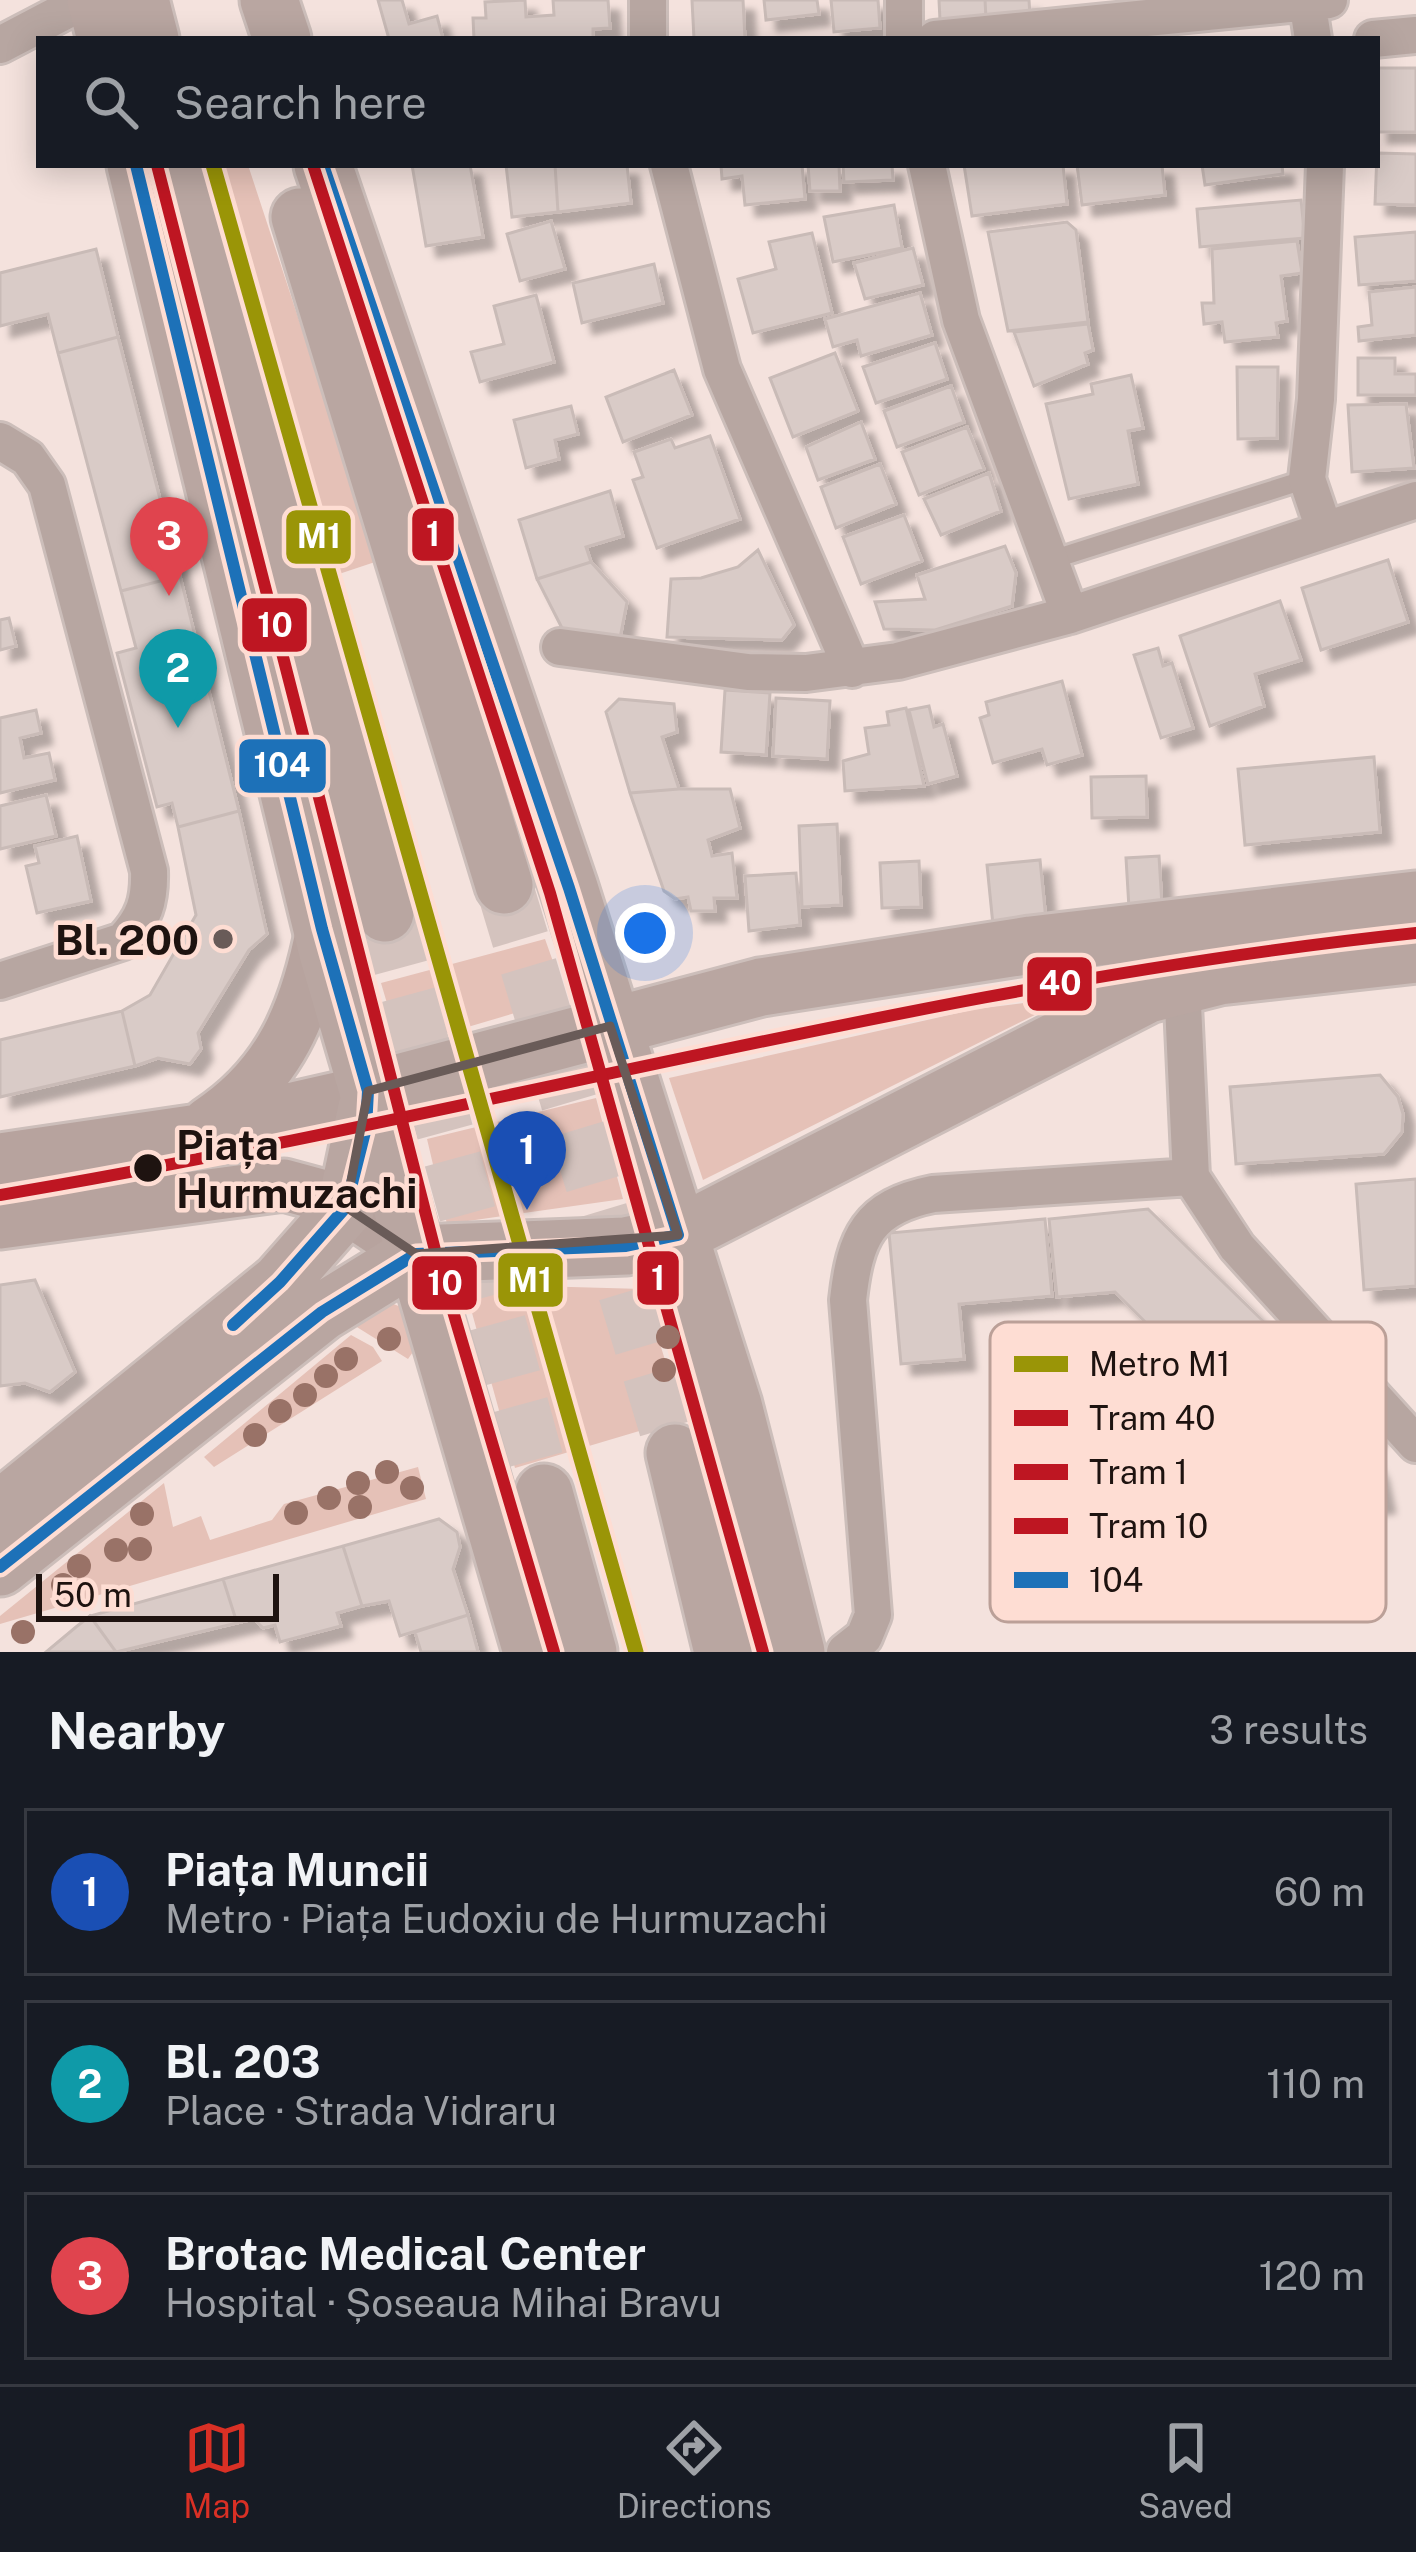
<!DOCTYPE html>
<html lang="en">
<head>
<meta charset="utf-8">
<style>
	body { margin:0; font-family:"Public Sans",sans-serif; background:#20242c; color:#f1f3f6 }
	.scale { position:absolute; left:36px; bottom:30px; width:243px; box-sizing:border-box; padding-left:12px; border:6px solid #1e1310; border-top:0; font-size:33px; line-height:42px; white-space:nowrap; color:#1e1310; -webkit-text-stroke:9px #feddd3; paint-order:stroke }
	.you { position:absolute; left:645px; top:933px; width:42px; height:42px; margin:-30px; border:9px solid #fff; border-radius:50%; background:#1a73e8; box-shadow:0 0 0 18px #1a73e833 }
	.badge { display:grid; place-items:center; width:78px; height:78px; border-radius:50%; background:#d93025; color:#fff; font-size:39px; font-weight:700 }
	.pin { position:absolute; translate:-50% -99px; filter:drop-shadow(0 3px 6px #0008) }
	.pin::after { content:''; position:absolute; top:63px; width:42px; height:36px; background:inherit; clip-path:polygon(0 0,100% 0,50% 100%) }
	.list { margin:0; padding:0; list-style:none }
	h2 { display:flex; justify-content:space-between; align-items:center; height:156px; margin:0; padding:0 48px; font-size:51px }
	h2 small { font-size:39px; font-weight:400; color:#9ea1a6 }
	.list li { display:grid; grid-template-columns:78px 1fr auto; gap:36px; align-items:center; box-sizing:border-box; height:168px; margin:0 24px 24px; padding:0 24px; border:3px solid #363941; border-radius:0px }
	.list b { display:block; font-size:45px; white-space:nowrap }
	.list p { margin:0; font-size:39px; white-space:nowrap; color:#9ea1a6 }
	.list em { font-size:39px; font-style:normal; color:#9ea1a6 }
	.icon { flex:none; width:66px; height:66px; fill:none; stroke:currentColor; stroke-width:2; stroke-linecap:round; stroke-linejoin:round }
	.map { position:relative; flex:none; width:1416px; height:1652px; overflow:hidden }
	.search { position:absolute; background:#171b24; box-shadow:0 6px 30px #0003; left:36px; right:36px; top:36px; height:132px; display:flex; align-items:center; gap:30px; box-sizing:border-box; padding:0 42px; border-radius:0px; color:#9ea1a6; font-size:45px }
	.sheet { height:732px; background:#171b24 }
	nav { display:flex; justify-content:space-around; align-items:center; box-sizing:border-box; height:168px; border-top:3px solid #363941; background:#171b24; font-size:33px; color:#9ea1a6 }
	nav a { display:grid; justify-items:center; gap:6px }
	nav .on { color:#d93025 }
	.map>svg:first-child { display:block }
	.green { fill:#e5c1b7 }
	.building { fill:#d9cbc7; stroke:#c9bbb7; stroke-width:3; filter:url(#shadow) }
	.lines { fill:none; stroke-linecap:round; stroke-linejoin:round }
	.primary-tunnel { stroke:#d4c3be; stroke-width:57; stroke-dasharray:57 28; stroke-linecap:butt }
	.lane-casing { stroke:#ccbeba; stroke-width:24 }
	.street-casing { stroke:#ccbeba; stroke-width:42 }
	.secondary-casing { stroke:#ccbeba; stroke-width:57 }
	.primary-casing { stroke:#ccbeba; stroke-width:63 }
	.lane { stroke:#b7a6a1; stroke-width:18 }
	.street { stroke:#b7a6a1; stroke-width:36 }
	.secondary { stroke:#b7a39e; stroke-width:51 }
	.primary { stroke:#b9a6a1; stroke-width:57 }
	.bus-1-casing { stroke:#feddd3; stroke-width:21 }
	.bus-1 { stroke:#1d71b8; stroke-width:12 }
	.tram-1-casing { stroke:#feddd3; stroke-width:21 }
	.tram-2-casing { stroke:#feddd3; stroke-width:21 }
	.tram-3-casing { stroke:#feddd3; stroke-width:21 }
	.tram-1 { stroke:#be1622; stroke-width:12 }
	.tram-2 { stroke:#be1622; stroke-width:12 }
	.tram-3 { stroke:#be1622; stroke-width:12 }
	.metro-1-casing { stroke:#feddd3; stroke-width:24 }
	.metro-1 { stroke:#9a9507; stroke-width:15 }
	.tree { fill:#997267 }
	.marked { fill:none; stroke:#695b58; stroke-width:9; stroke-linejoin:round }
	.poi-dot { fill:#695b58; stroke:#feddd3; stroke-width:4.5 }
	.stop-dot { fill:#1e1310; stroke:#feddd3; stroke-width:4.5 }
	.labels { text-anchor:middle; dominant-baseline:central; stroke-width:9; stroke-linejoin:round; paint-order:stroke }
	.poi-label { font-size:42px; font-weight:bold; fill:#1e1310; stroke:#feddd3; text-anchor:end }
	.stop-label { font-size:42px; font-weight:bold; fill:#1e1310; stroke:#feddd3; text-anchor:start }
	.key { fill:#feddd3; stroke:#bba098; stroke-width:3 }
	.key-label { font-size:33px; fill:#1e1310 }
	.line-badge { stroke:#feddd3; stroke-width:4.5 }
	.badge-label { font-size:33px; text-anchor:middle; font-weight:bold; fill:#fff }
</style>
</head>
<body>
<div class="map">
<svg width="1416" height="1652" viewBox="0 0 1416 1652">
	<defs>
		<filter id="shadow"><feDropShadow dx="11" dy="11" stdDeviation="3" flood-color="#0004"/></filter>
	</defs>
	<rect width="100%" height="100%" fill="#f4e2dd"/>
	<path class="green" d="M215 165H248L378 561 318 581Z
		M545 939 566 998 400 1047 381 983Z
		M1071 997 703 1180 669 1078 976 1009Z
		M596 1098 623 1199 447 1224 427 1139Z
		M464 1284 643 1289 683 1418 515 1468Z
		M381 1299 401 1307 424 1336 408 1359 344 1319Z
		M351 1335 373 1347 382 1361 214 1467 204 1457Z
		M418 1467 426 1499 0 1624V1616L164 1483 173 1527 201 1516 210 1540 272 1520 284 1504Z"/>
	<path class="building" d="M378 0H402L409 24 437 16 443 39H389Z
		M525 0 526 17 554 15 553 0H608L610 28 593 29V39H474L473 18H486L485 2Z
		M692 0H743L745 39H694Z
		M764 0H817L819 14 766 20Z
		M831 0H878L880 28 834 32Z
		M939 0H985L986 18 940 20Z
		M985 0H1029L1030 16 986 18Z
		M1377 68H1416V132H1377Z
		M1377 153 1416 154V205L1375 204Z
		M412 165H470L483 237 426 246Z
		M506 165H555L558 212 512 217Z
		M555 165H627L631 203 558 212Z
		M721 165H802L805 199 745 205 742 176 722 179Z
		M808 165H839L840 191H810Z
		M843 165H892L893 180 844 182Z
		M964 165H1063L1067 204 972 216Z
		M1077 165H1162L1165 195 1082 205Z
		M1202 165H1282L1283 174 1205 185Z
		M1301 200 1305 238 1200 247 1197 209Z
		M894 205 902 248 833 262 824 217Z
		M551 221 565 269 520 281 507 234Z
		M1067 222 1076 230 1088 322 1008 331 988 232Z
		M1416 232V281L1359 285 1355 237Z
		M812 233 832 313 753 333 738 279 776 269 769 242Z
		M1297 241 1302 273 1281 276 1287 321 1276 323 1278 337 1225 342 1222 322 1204 324 1202 303H1214L1212 249Z
		M913 248 923 285 865 299 854 263Z
		M96 249 118 337 58 353 48 314 0 326V273Z
		M654 264 663 303 582 323 573 283Z
		M1416 287V335L1359 341 1358 327 1372 325 1369 292Z
		M920 293 932 335 861 356 857 340 833 347 825 319Z
		M536 295 554 362 480 382 471 352 504 344 494 306Z
		M1088 324 1093 350 1085 353 1088 364 1034 386 1014 332Z
		M118 337 180 576 121 591 58 353Z
		M935 343 947 379 876 403 863 367Z
		M835 353 858 411 793 437 770 378Z
		M1358 358H1395V374H1416V395H1358Z
		M1237 367H1278L1277 438 1238 439Z
		M674 370 692 415 623 442 606 397Z
		M1131 375 1143 428 1128 431 1138 484 1069 499 1046 404 1093 394 1091 384Z
		M951 386 964 422 897 447 884 411Z
		M1406 404 1414 468 1352 472 1348 405Z
		M571 406 578 434 555 440 559 459 526 468 514 420Z
		M861 422 875 459 818 480 806 447Z
		M967 427 984 469 919 495 902 452Z
		M710 436 740 519 657 548 633 480 643 477 634 452 671 439 675 448Z
		M880 464 896 504 836 528 821 487Z
		M989 473 1001 511 941 535 924 499Z
		M610 491 623 536 586 547 591 562 537 579 519 520Z
		M904 515 922 561 861 584 843 537Z
		M1005 546 1016 573 1012 606 935 630 884 629 875 602 925 599 917 575Z
		M758 550 794 625 782 640 667 637 671 579 701 578 738 567Z
		M1388 560 1408 622 1321 650 1302 588Z
		M591 562 627 602 620 638 563 630 537 579Z
		M180 576 239 811 178 827 172 803 157 807 117 653 136 648 121 591Z
		M1280 601 1301 660 1255 674 1264 706 1210 726 1180 636Z
		M9 618 16 646 0 650V620Z
		M1158 648 1163 666 1172 663 1193 728 1161 738 1134 655Z
		M1062 681 1082 755 1047 765 1042 749 993 763 980 718 989 715 986 702Z
		M725 690 770 693 766 755 721 752Z
		M776 698 830 701 827 759 773 756Z
		M619 699 674 704 677 732 662 737 679 789 630 793 606 712Z
		M929 706 934 727 943 724 957 776 928 784 909 710Z
		M906 708 924 786 845 791 843 761 869 754 865 728 889 725 887 712Z
		M36 710 41 733 20 738 24 758 49 753 55 780 0 793V718Z
		M1374 757 1380 832 1245 845 1238 769Z
		M1146 776 1147 817 1092 818 1091 777Z
		M679 789H730L740 828 708 840 712 856 732 853 737 898H714L715 911H691L688 897 675 899 664 891 630 793Z
		M46 795 56 836 0 849V806Z
		M239 811 267 934 249 950 198 1033 201 1049 190 1064 158 1058 135 1066 122 1011 150 995 196 915 178 827Z
		M837 824 841 905 802 907 799 826Z
		M77 836 91 901 37 913 26 866 39 863 35 846Z
		M1159 856 1162 906 1129 908 1126 858Z
		M1040 860 1046 920 993 925 987 865Z
		M919 861 921 907 882 908 880 863Z
		M796 873 800 925 749 931 745 876Z
		M122 1011 135 1066 0 1097V1040Z
		M1380 1075 1398 1097 1403 1114 1402 1132 1384 1154 1236 1164 1230 1087Z
		M1416 1179V1286L1364 1290 1356 1184Z
		M1148 1209 1376 1431 1363 1445 1377 1469 1384 1502 1333 1508 1115 1292 1057 1297 1049 1219Z
		M1045 1219 1052 1296 959 1304 964 1359 901 1364 889 1233Z
		M35 1280 75 1372 50 1392 25 1383 0 1386V1285Z
		M439 1519 457 1532 460 1547 453 1569 468 1615 400 1636 389 1601 362 1606 343 1546Z
		M343 1546 362 1606 337 1613 341 1626 280 1642 275 1625 263 1628 254 1619 237 1623 223 1579Z
		M223 1579 237 1623 116 1652 90 1616Z
		M468 1615 478 1652H421L415 1632Z
		M90 1616 116 1652H46L76 1627Z"/>
	<g class="lines">
		<path class="primary-tunnel" d="M504 885 675 1453
			M385 913 544 1493"/>
		<defs>
			<path id="lane" d="M1051 560 1307 479"/>
			<path id="street" d="M904 0V39
				M1307 0 1313 39
				M648 39V0
				M935 39 1329 0
				M1373 39 1416 35
				M0 45 86 0
				M669 165 722 369 852 669
				M927 165 961 320 1070 615
				M0 441 28 458 47 485 149 871C150 901 144 919 123 941L0 981
				M1324 529 1307 479 1316 399 1325 165
				M560 647 748 672 806 673 898 661 1070 615 1416 500
				M1182 983 1191 1177 1237 1247 1416 1444
				M845 1652 864 1637 873 1615 848 1300C855 1237 868 1207 933 1194L1191 1177"/>
			<path id="secondary" d="M208 1123C280 1076 306 1011 322 929
				M0 1159 192 1131 368 1091
				M0 1223 284 1185 332 1198 416 1254"/>
			<path id="primary" d="M96 0 106 39
				M140 0 150 39
				M269 0 282 39
				M136 165 328 953 532 1652
				M184 165 385 913
				M323 165 569 888 733 1405 796 1652
				M300 217 504 885
				M368 1091 761 987 1031 945 1416 900
				M675 1453 723 1652
				M544 1493 588 1652
				M0 1510 280 1282 346 1207 367 1108
				M0 1567 322 1312 416 1254 626 1246 678 1235 1148 994 1219 976 1416 954"/>
		</defs>
		<use href="#lane" class="lane-casing"/>
		<use href="#street" class="street-casing"/>
		<use href="#secondary" class="secondary-casing"/>
		<use href="#primary" class="primary-casing"/>
		<use href="#lane" class="lane"/>
		<use href="#street" class="street"/>
		<use href="#secondary" class="secondary"/>
		<use href="#primary" class="primary"/>
		<defs>
			<path id="bus-1" d="M136 165 322 929 368 1091 366 1128 346 1207 280 1282 233 1325
				M0 1567 322 1312 416 1254 626 1246 678 1235 569 888 323 165"/>
		</defs>
		<use href="#bus-1" class="bus-1-casing"/>
		<use href="#bus-1" class="bus-1"/>
		<defs>
			<path id="tram-1" d="M0 1195C474 1116 937 983 1416 933"/>
			<path id="tram-2" d="M313 165 550 893 763 1652"/>
			<path id="tram-3" d="M157 165 436 1254 554 1652"/>
		</defs>
		<use href="#tram-1" class="tram-1-casing"/>
		<use href="#tram-2" class="tram-2-casing"/>
		<use href="#tram-3" class="tram-3-casing"/>
		<use href="#tram-1" class="tram-1"/>
		<use href="#tram-2" class="tram-2"/>
		<use href="#tram-3" class="tram-3"/>
		<defs>
			<path id="metro-1" d="M213 165 636 1652"/>
		</defs>
		<use href="#metro-1" class="metro-1-casing"/>
		<use href="#metro-1" class="metro-1"/>
	</g>
	<g class="tree">
		<circle cx="668" cy="1337" r="12"/>
		<circle cx="389" cy="1339" r="12"/>
		<circle cx="346" cy="1359" r="12"/>
		<circle cx="664" cy="1370" r="12"/>
		<circle cx="326" cy="1376" r="12"/>
		<circle cx="305" cy="1395" r="12"/>
		<circle cx="280" cy="1411" r="12"/>
		<circle cx="255" cy="1435" r="12"/>
		<circle cx="387" cy="1472" r="12"/>
		<circle cx="358" cy="1483" r="12"/>
		<circle cx="412" cy="1488" r="12"/>
		<circle cx="329" cy="1498" r="12"/>
		<circle cx="360" cy="1507" r="12"/>
		<circle cx="296" cy="1513" r="12"/>
		<circle cx="142" cy="1514" r="12"/>
		<circle cx="140" cy="1549" r="12"/>
		<circle cx="116" cy="1550" r="12"/>
		<circle cx="79" cy="1566" r="12"/>
		<circle cx="63" cy="1585" r="12"/>
		<circle cx="23" cy="1632" r="12"/>
	</g>
	<path class="marked" d="M610 1026 678 1235 416 1254 346 1207 368 1091Z"/>
	<circle class="poi-dot" cx="223" cy="939" r="12"/>
	<circle class="stop-dot" cx="148" cy="1168" r="16"/>
	<g class="labels">
		<g class="poi-label">
			<text x="199" y="939">Bl. 200</text>
		</g>
		<g class="stop-label">
			<text x="176" y="1144">Piața<tspan x="176" dy="48">Hurmuzachi</tspan></text>
		</g>
	</g>
	<rect x="990" y="1322" width="396" height="300" rx="18" class="key"/>
	<rect x="1014" y="1356" width="54" height="16" fill="#9a9507"/>
	<rect x="1014" y="1410" width="54" height="16" fill="#be1622"/>
	<rect x="1014" y="1464" width="54" height="16" fill="#be1622"/>
	<rect x="1014" y="1518" width="54" height="16" fill="#be1622"/>
	<rect x="1014" y="1572" width="54" height="16" fill="#1d71b8"/>
	<g class="key-label">
		<text x="1089" y="1376">Metro M1</text>
		<text x="1089" y="1430">Tram 40</text>
		<text x="1089" y="1484">Tram 1</text>
		<text x="1089" y="1538">Tram 10</text>
		<text x="1089" y="1592">104</text>
	</g>
	<g class="line-badge">
		<rect x="410" y="506" width="46" height="57" rx="12" fill="#be1622"/>
		<rect x="284" y="508" width="69" height="58" rx="12" fill="#9a9507"/>
		<rect x="240" y="596" width="69" height="58" rx="12" fill="#be1622"/>
		<rect x="237" y="737" width="91" height="58" rx="12" fill="#1d71b8"/>
		<rect x="1025" y="955" width="69" height="58" rx="12" fill="#be1622"/>
		<rect x="635" y="1249" width="46" height="58" rx="12" fill="#be1622"/>
		<rect x="496" y="1251" width="69" height="58" rx="12" fill="#9a9507"/>
		<rect x="410" y="1254" width="69" height="58" rx="12" fill="#be1622"/>
	</g>
	<g class="badge-label">
		<text x="433" y="546">1</text>
		<text x="319" y="548">M1</text>
		<text x="275" y="637">10</text>
		<text x="282" y="777">104</text>
		<text x="1060" y="995">40</text>
		<text x="658" y="1290">1</text>
		<text x="530" y="1292">M1</text>
		<text x="445" y="1295">10</text>
	</g>
</svg>
<div class="scale">50 m</div>
<div class="you"></div>
<div class="pin badge" style="left:527px;top:1210px;background:#1a4fb4">1</div>
<div class="pin badge" style="left:178px;top:728px;background:#0f9aa8">2</div>
<div class="pin badge" style="left:169px;top:596px;background:#e0444e">3</div>
<div class="search"><svg class="icon" aria-label="search" viewBox="0 0 24 24"><circle cx="10" cy="10" r="6"/><path d="M15 15l6 6"/></svg>Search here</div>
</div>
<section class="sheet">
<h2>Nearby<small>3 results</small></h2>
<ul class="list">
<li><span class="badge" style="background:#1a4fb4">1</span><div><b>Piața Muncii</b><p>Metro · Piața Eudoxiu de Hurmuzachi</p></div><em>60 m</em></li>
<li><span class="badge" style="background:#0f9aa8">2</span><div><b>Bl. 203</b><p>Place · Strada Vidraru</p></div><em>110 m</em></li>
<li><span class="badge" style="background:#e0444e">3</span><div><b>Brotac Medical Center</b><p>Hospital · Șoseaua Mihai Bravu</p></div><em>120 m</em></li>
</ul>
</section>
<nav>
<a class="on"><svg class="icon" aria-label="map" viewBox="0 0 24 24"><path d="M3 6l6-2 6 2 6-2v14l-6 2-6-2-6 2zM9 4v14M15 6v14"/></svg>Map</a>
<a><svg class="icon" aria-label="directions" viewBox="0 0 24 24"><path d="M12 3l9 9-9 9-9-9zM9 14v-3h6M13 9l2 2-2 2"/></svg>Directions</a>
<a><svg class="icon" aria-label="saved" viewBox="0 0 24 24"><path d="M7 4h10v16l-5-4-5 4z"/></svg>Saved</a>
</nav>
</body>
</html>
